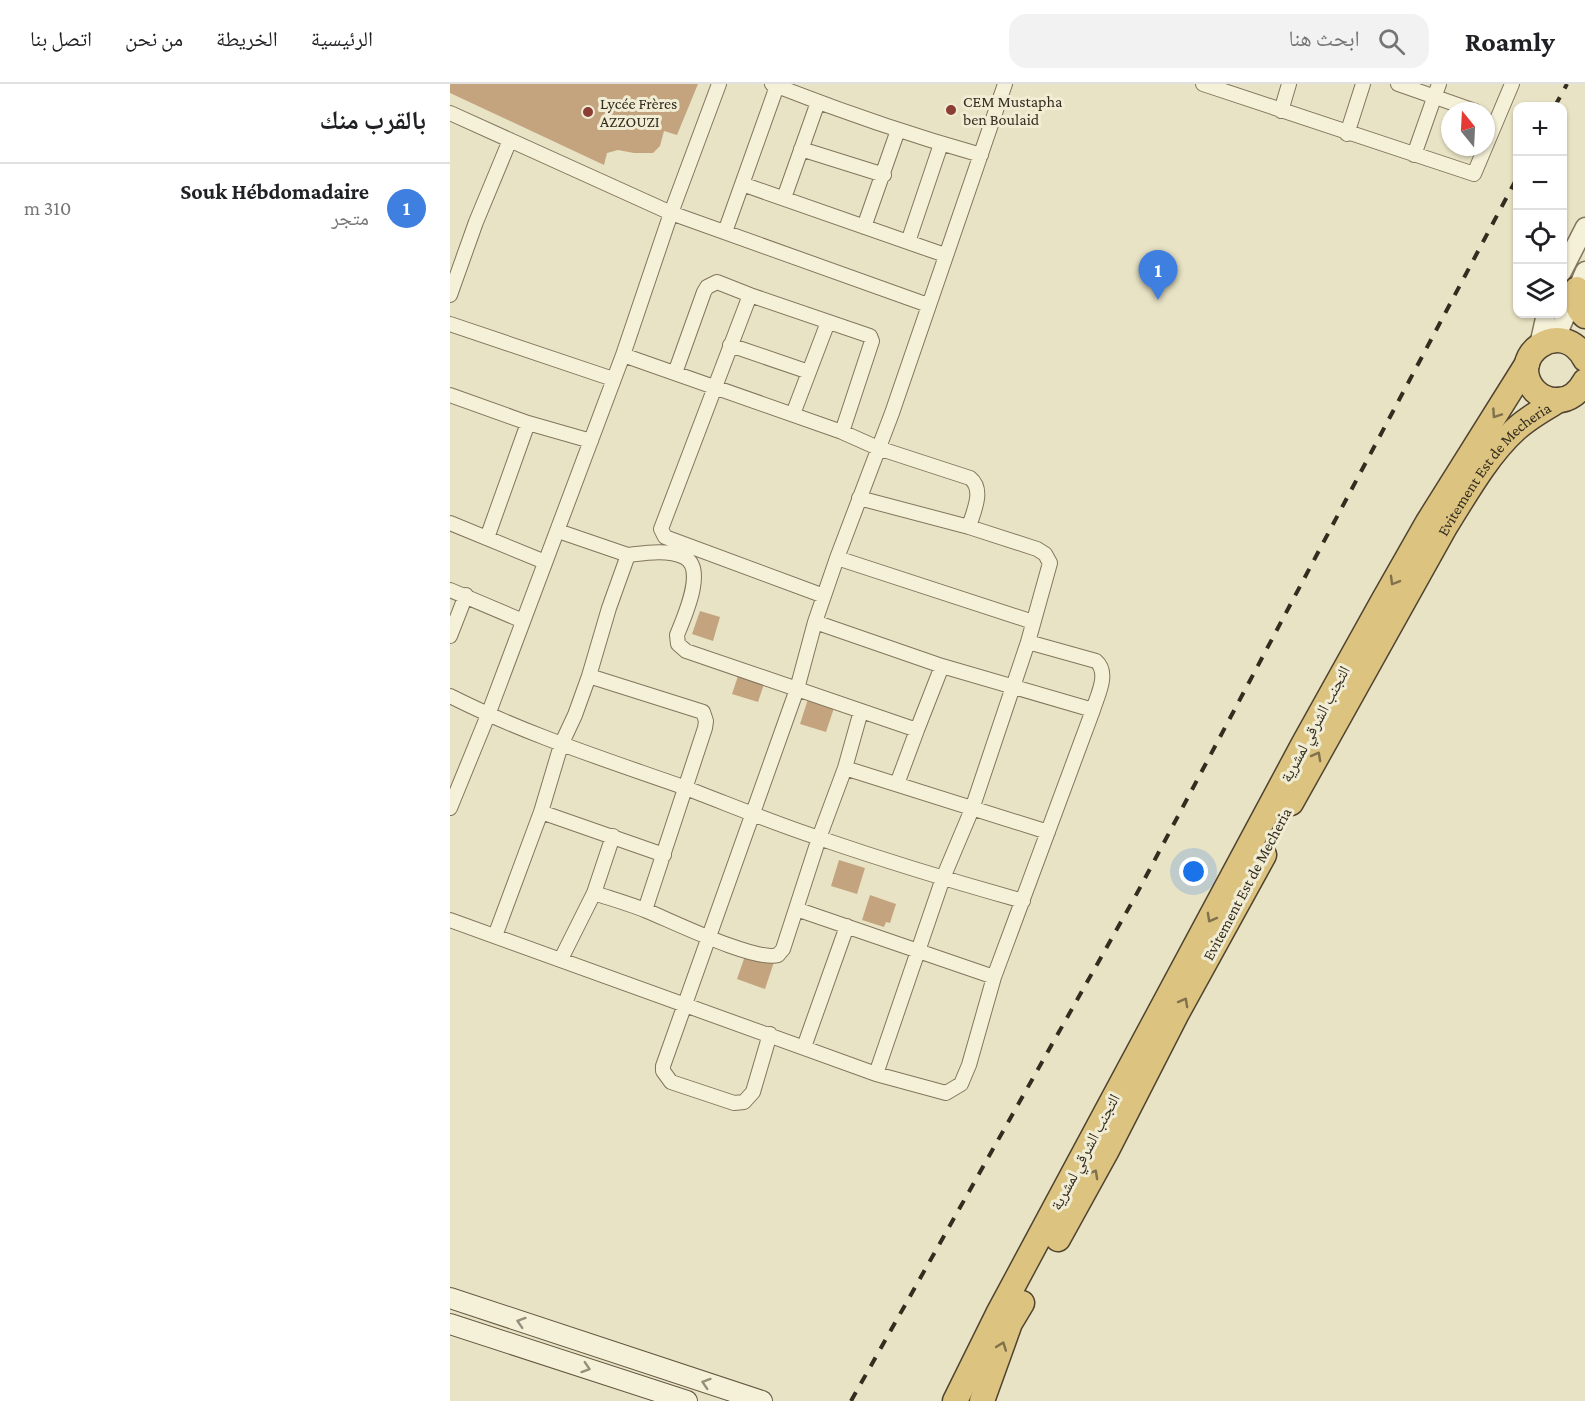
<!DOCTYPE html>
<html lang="ar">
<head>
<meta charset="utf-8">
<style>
	body { margin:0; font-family:"Crimson Pro","Noto Naskh Arabic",serif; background:#f2f2f2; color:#202124; direction:rtl }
	.controls { position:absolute; right:18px; top:18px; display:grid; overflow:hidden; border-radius:12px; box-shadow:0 2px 4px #0004 }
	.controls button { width:54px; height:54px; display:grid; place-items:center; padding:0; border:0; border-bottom:2px solid #e0e0e0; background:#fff; color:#202124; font:30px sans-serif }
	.compass { position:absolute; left:991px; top:18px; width:54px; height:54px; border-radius:50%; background:#fff; box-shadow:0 2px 4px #0004; rotate:342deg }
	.you { position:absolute; left:744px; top:788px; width:21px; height:21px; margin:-15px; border:4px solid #fff; border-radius:50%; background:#1a73e8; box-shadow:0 0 0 9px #1a73e833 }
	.badge { display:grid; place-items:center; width:39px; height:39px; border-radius:50%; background:#d93025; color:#fff; font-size:20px; font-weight:700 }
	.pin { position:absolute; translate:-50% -50px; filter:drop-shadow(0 2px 3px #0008) }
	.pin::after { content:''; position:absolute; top:32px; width:21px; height:18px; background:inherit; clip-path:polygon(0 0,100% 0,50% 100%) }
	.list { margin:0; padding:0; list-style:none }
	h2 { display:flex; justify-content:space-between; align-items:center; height:78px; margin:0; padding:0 24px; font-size:26px }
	h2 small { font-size:20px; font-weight:400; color:#757577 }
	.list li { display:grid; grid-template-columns:39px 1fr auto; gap:18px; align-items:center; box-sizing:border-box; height:90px; padding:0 24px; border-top:2px solid #e0e0e0 }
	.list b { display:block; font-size:22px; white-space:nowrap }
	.list p { margin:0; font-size:20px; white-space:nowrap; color:#757577 }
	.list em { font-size:20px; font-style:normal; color:#757577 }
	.icon { flex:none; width:33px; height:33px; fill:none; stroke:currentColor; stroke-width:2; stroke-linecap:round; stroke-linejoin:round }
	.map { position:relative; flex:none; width:1135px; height:1317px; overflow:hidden; direction:ltr }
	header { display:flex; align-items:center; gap:36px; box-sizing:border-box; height:84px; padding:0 30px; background:#fff; border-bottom:2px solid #e0e0e0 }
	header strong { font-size:28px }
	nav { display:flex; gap:33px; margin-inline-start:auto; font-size:21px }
	.search { width:420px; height:54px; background:#f2f2f2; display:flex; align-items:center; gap:15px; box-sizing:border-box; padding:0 21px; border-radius:18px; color:#757577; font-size:22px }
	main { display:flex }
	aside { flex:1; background:#fff }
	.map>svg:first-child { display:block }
	.building { fill:#c3a47f }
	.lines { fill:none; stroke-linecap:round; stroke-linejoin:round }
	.minor-casing { stroke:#82765d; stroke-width:16 }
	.tertiary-casing { stroke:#82765d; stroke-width:21 }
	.secondary-casing { stroke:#645740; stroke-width:22 }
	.trunk-casing { stroke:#504431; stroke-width:27 }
	.minor { stroke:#f5f0d8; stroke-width:14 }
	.tertiary { stroke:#f5f0d8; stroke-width:18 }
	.secondary { stroke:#f5f0d8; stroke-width:20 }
	.trunk { stroke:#dcc480; stroke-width:24 }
	.rail { stroke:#342c1f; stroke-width:4; stroke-dasharray:10 10; stroke-linecap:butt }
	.oneway { stroke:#80704b }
	.oneway2 { stroke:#948e7c }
	.poi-dot { fill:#8a3e34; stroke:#f1edd4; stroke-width:2 }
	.labels { text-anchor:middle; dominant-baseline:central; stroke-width:6; stroke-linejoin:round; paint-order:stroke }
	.poi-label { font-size:16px; fill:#342c1f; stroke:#f1edd4; text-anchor:start }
	.street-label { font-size:16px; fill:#342c1f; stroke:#f1edd4 }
</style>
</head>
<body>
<header>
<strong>Roamly</strong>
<div class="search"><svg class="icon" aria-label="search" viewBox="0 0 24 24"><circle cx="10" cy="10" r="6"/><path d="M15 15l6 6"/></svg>ابحث هنا</div>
<nav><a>الرئيسية</a><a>الخريطة</a><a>من نحن</a><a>اتصل بنا</a></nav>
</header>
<main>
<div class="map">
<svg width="1135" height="1317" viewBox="0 0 1135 1317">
	<rect width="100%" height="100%" fill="#e9e3c5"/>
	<path class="building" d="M0 0H248L227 51 214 47 210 62 203 69H184L168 66 157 69 154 81 0 9Z
		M250 527 270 533 263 557 242 550Z
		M289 589 315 597 308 618 282 610Z
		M359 612 385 621 376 648 350 640Z
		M389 776 415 784 407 810 381 802Z
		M420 811 446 820 440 839 436 838 434 843 412 836Z
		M296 869 324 878 315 905 287 895Z"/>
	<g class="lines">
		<defs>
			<path id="minor" d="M322 0C390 27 460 51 531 71
				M753 0 1024 90 1062 0
				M948 0 1025 27
				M831 27 839 0
				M0 29 221 129 478 221
				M897 50 913 0
				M351 65 434 91
				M964 71 989 0
				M292 100 495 171
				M334 114 368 18
				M414 143 448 46
				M275 148 327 2
				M458 158 491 60
				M0 211 26 138 60 56
				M0 240 163 295
				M280 261 359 288
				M173 271 392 348 428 364 520 394C535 406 523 428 519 443
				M225 289 254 208 257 203 267 198 300 211
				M0 311 78 339 141 357
				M343 330 378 238
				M409 414 519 443 587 465 595 470 600 479 578 558 522 725 493 794 426 990
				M0 439 95 478
				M108 447 178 471 159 524 139 592
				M37 454 78 339
				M178 471C195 469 217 465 234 473 257 484 234 533 227 551L228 560 236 567 467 646 492 582
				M387 474 583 538
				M0 506 73 537
				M374 512 215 453 211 445 300 211 420 252 422 257 392 348
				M365 538 492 582 643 626
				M0 552 16 511
				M0 612C75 650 154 675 233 703 278 720 323 739 369 754 436 777 505 798 573 817
				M395 684 598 748
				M447 700 467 646
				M0 724 38 631 173 271 221 129 269 0
				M91 728 214 771
				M144 809C162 815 180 820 197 827 222 837 305 878 328 871L333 865 369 754 395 684 411 627
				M346 825 544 893
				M0 836 426 990 496 1009 511 1000 519 981 544 893 643 626C647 612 660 589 646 577L578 558
				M45 852 91 728 111 661 125 631 139 592 253 628 256 637 255 644 195 826
				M111 875 144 809 163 752
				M320 950 303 1008 294 1018 284 1019 221 998 213 987V982L347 605 365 538 387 474 442 329 555 0
				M354 963 397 842"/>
			<path id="tertiary" d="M1112 188 1135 143
				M1105 256 1135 187
				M1089 261 1096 230"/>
			<path id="secondary" d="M0 1214 312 1317
				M0 1240 237 1317"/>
			<g id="trunk">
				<path d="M1127 205C1126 216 1126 225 1135 232"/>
				<path d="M1135 275C1112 231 1054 273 1085 307 1091 313 1098 316 1106 316 1119 317 1129 308 1135 297"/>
				<path id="s1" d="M841 719 995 443C1015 411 1038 370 1066 345 1079 333 1094 325 1109 316"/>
				<path d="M608 1155 656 1068 726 931 814 771"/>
				<path d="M505 1317 548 1230 853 661 933 517 978 438 1077 280"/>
				<path d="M532 1317 560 1239 572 1219"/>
			</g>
		</defs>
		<use href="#minor" class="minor-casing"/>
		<use href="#tertiary" class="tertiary-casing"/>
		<use href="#secondary" class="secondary-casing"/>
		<use href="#trunk" class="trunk-casing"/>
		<use href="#minor" class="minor"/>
		<use href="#tertiary" class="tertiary"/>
		<use href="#secondary" class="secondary"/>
		<use href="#trunk" class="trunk"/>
		<path class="rail" d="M1105 22 1117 0
			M401 1317 685 813 1068 92"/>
	</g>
	<defs><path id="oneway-chevron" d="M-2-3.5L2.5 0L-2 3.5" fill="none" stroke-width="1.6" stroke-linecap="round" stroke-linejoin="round" transform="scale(1.5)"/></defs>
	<g class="oneway">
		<use href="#oneway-chevron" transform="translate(1046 330) rotate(124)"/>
		<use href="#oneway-chevron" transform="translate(944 497) rotate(120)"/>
		<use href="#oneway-chevron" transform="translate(867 672) rotate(-61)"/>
		<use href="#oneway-chevron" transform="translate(761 834) rotate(119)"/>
		<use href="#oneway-chevron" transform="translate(734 918) rotate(-61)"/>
		<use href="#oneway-chevron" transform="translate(644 1090) rotate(-61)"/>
		<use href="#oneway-chevron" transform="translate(552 1262) rotate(-70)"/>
	</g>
	<g class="oneway2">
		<use href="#oneway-chevron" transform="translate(71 1238) rotate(-162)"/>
		<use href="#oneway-chevron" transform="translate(136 1284) rotate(18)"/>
		<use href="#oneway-chevron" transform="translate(256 1299) rotate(-162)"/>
	</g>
	<g class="poi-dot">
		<circle cx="501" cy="26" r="6"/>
		<circle cx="138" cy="28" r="6"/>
	</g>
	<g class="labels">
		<g class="poi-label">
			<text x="513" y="17">CEM Mustapha<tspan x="513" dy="18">ben Boulaid</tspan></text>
			<text x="150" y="19">Lycée Frères<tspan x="150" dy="18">AZZOUZI</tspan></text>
		</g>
		<g class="street-label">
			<text stroke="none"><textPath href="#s1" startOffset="393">Evitement Est de Mecheria</textPath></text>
			<text transform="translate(865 640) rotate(-62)">التجنب الشرقي لمشرية</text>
			<text transform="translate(797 800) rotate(-62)">Evitement Est de Mecheria</text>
			<text transform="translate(635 1068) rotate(-62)">التجنب الشرقي لمشرية</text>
		</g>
	</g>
</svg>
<div class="controls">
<button>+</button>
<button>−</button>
<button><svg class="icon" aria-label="locate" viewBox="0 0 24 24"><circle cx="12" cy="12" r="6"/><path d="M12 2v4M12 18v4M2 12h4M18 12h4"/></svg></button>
<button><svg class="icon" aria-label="layers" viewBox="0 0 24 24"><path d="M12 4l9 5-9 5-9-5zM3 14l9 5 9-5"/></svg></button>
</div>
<svg class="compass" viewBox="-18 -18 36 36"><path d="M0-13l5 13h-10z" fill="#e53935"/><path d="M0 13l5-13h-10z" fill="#757577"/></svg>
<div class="you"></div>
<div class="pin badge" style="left:708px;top:216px;background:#3f7fe0">1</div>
</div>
<aside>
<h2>بالقرب منك<small></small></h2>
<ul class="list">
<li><span class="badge" style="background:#3f7fe0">1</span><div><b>Souk Hébdomadaire</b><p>متجر</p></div><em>310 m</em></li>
</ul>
</aside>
</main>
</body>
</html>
